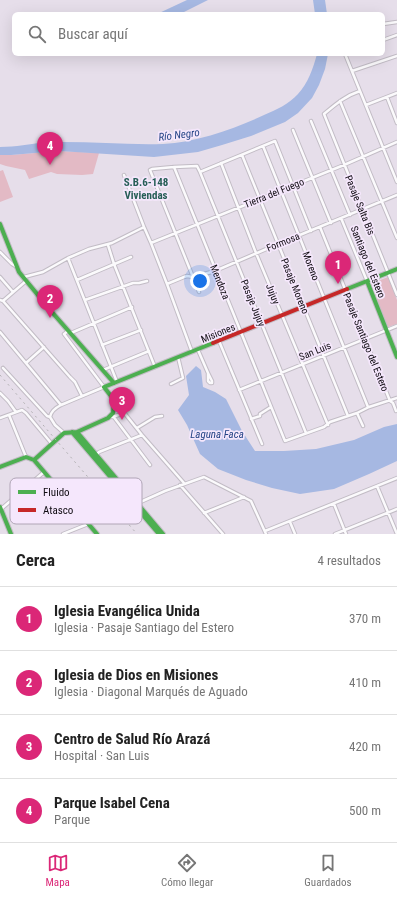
<!DOCTYPE html>
<html lang="es">
<head>
<meta charset="utf-8">
<style>
	body { margin:0; font-family:"Roboto Condensed",sans-serif; background:#f2f2f2; color:#222 }
	.you { position:absolute; left:200px; top:281px; width:14px; height:14px; margin:-10px; border:3px solid #fff; border-radius:50%; background:#1a73e8; box-shadow:0 0 0 6px #1a73e833 }
	.badge { display:grid; place-items:center; width:26px; height:26px; border-radius:50%; background:#db2777; color:#fff; font-size:13px; font-weight:700 }
	.pin { position:absolute; translate:-50% -33px; filter:drop-shadow(0 1px 2px #0008) }
	.pin::after { content:''; position:absolute; top:21px; width:14px; height:12px; background:inherit; clip-path:polygon(0 0,100% 0,50% 100%) }
	.list { margin:0; padding:0; list-style:none }
	h2 { display:flex; justify-content:space-between; align-items:center; height:52px; margin:0; padding:0 16px; font-size:17px }
	h2 small { font-size:13px; font-weight:400; color:#767676 }
	.list li { display:grid; grid-template-columns:26px 1fr auto; gap:12px; align-items:center; box-sizing:border-box; height:64px; padding:0 16px; border-top:1px solid #e0e0e0 }
	.list b { display:block; font-size:15px; white-space:nowrap }
	.list p { margin:0; font-size:13px; white-space:nowrap; color:#767676 }
	.list em { font-size:13px; font-style:normal; color:#767676 }
	.icon { flex:none; width:22px; height:22px; fill:none; stroke:currentColor; stroke-width:2; stroke-linecap:round; stroke-linejoin:round }
	.map { position:relative; flex:none; width:397px; height:534px; overflow:hidden }
	.search { position:absolute; background:#fff; box-shadow:0 4px 16px #0002; left:12px; right:12px; top:12px; height:44px; display:flex; align-items:center; gap:10px; box-sizing:border-box; padding:0 14px; border-radius:6px; color:#767676; font-size:15px }
	.sheet { height:308px; background:#fff }
	nav { display:flex; justify-content:space-around; align-items:center; box-sizing:border-box; height:56px; border-top:1px solid #e0e0e0; background:#fff; font-size:11px; color:#767676 }
	nav a { display:grid; justify-items:center; gap:2px }
	nav .on { color:#db2777 }
	.map>svg:first-child { display:block }
	.green { fill:#e3bac5 }
	.water { fill:#a6b8e2 }
	.lines { fill:none; stroke-linecap:round; stroke-linejoin:round }
	.street-casing { stroke:#c2bcc5; stroke-width:4.5 }
	.fast-casing { stroke:#c2bcc5; stroke-width:6 }
	.jam-casing { stroke:#c2bcc5; stroke-width:6 }
	.street { stroke:#fbfafc; stroke-width:2.5 }
	.fast { stroke:#4caf50; stroke-width:4 }
	.jam { stroke:#c62828; stroke-width:4 }
	.rail { stroke:#b3b1b4; stroke-width:1; stroke-dasharray:2 4; stroke-linecap:butt }
	.labels { text-anchor:middle; dominant-baseline:central; stroke-width:3.5; stroke-linejoin:round; paint-order:stroke }
	.street-label { font-size:10px; fill:#0f0b11; stroke:#f5e7fc }
	.water-label { font-size:11px; font-style:italic; fill:#244486; stroke:#f5e7fc }
	.neighbourhood-label { font-size:11px; font-weight:bold; fill:#265e56; stroke:#f5e7fc }
	.key { fill:#f5e7fc; stroke:#b0a5b6; stroke-width:1 }
	.key-label { font-size:11px; fill:#0f0b11 }
</style>
</head>
<body>
<div class="map">
<svg width="397" height="534" viewBox="0 0 397 534">
	<rect width="100%" height="100%" fill="#e6deea"/>
	<path class="green" d="M59 151 99 153 93 174 82 175 57 174 51 172 29 179 25 170 6 166 0 164V155H11Z
		M3 170 13 197 0 202V171Z
		M388 277 397 300V324L388 327 370 284Z"/>
	<path class="water" d="M187 0H208L180 14H157Z
		M313 0H325L327 14H315Z
		M317 54H328L325 69 319 85 312 98 298 113 285 122 251 136 222 145 198 152 154 157 59 151 11 155H0V147C16 147 30 144 45 142 51 141 57 142 63 142 96 142 130 145 163 144 197 142 234 129 264 115 276 110 289 104 298 94 308 83 313 69 317 54Z
		M196 366 201 370 203 387 215 392 226 399 242 431 255 451H284L316 449 354 440 384 427 397 424V461L369 474 334 489 300 494 272 488 246 480 218 469 200 454 187 425 178 410 189 395 186 376Z"/>
	<g class="lines">
		<defs>
			<path id="street" d="M383 24 397 22
				M383 40 397 35
				M345 54 397 182
				M352 71 397 56
				M360 91C345 96 336 104 324 114L397 295
				M387 97 397 123
				M340 101 397 238
				M366 105 397 93
				M311 121 350 215
				M293 130 331 223
				M263 146 324 298 368 407
				M242 155 348 416
				M221 163 256 253 328 425
				M174 167 285 441 324 427 330 422 357 413 369 407 397 398
				M200 172 306 433
				M124 175 144 227 151 243 167 284 192 352
				M341 218 367 281
				M320 227 390 401 393 403 396 411
				M151 243 344 165 397 142
				M108 245 114 264 155 367
				M0 252 12 264 17 267
				M68 258 117 382
				M0 277 13 292
				M24 277 43 272 68 258 89 249 112 243 144 227
				M77 280 131 257
				M167 284 184 277 187 276 193 277 215 271 278 244 397 195
				M199 292 150 170 152 169 174 167 197 166 200 172 275 141 311 231
				M0 300 3 301 70 377 75 382 82 396
				M85 300 133 283H139L147 281
				M3 301 26 281
				M0 332 61 405
				M71 333 132 307
				M219 341 262 444
				M102 345 141 330
				M198 350 208 373V381L210 383H212V381L208 373
				M26 363 44 347
				M3 368 47 416 50 417 55 425 64 433
				M103 370 149 351
				M171 384 183 378 178 357
				M239 390 397 326
				M0 393 8 401 16 412
				M114 400 142 435 184 483
				M357 413 363 426
				M9 415 26 457
				M113 416 150 465
				M50 417C51 411 55 408 61 405L104 387 64 334 68 331
				M112 417 125 413
				M0 418 22 410 26 413 52 444
				M251 419 260 416V414L271 407
				M137 428 155 417 162 416
				M96 455 99 452 142 435
				M180 485 223 534
				M377 486 397 534
				M136 504 165 491 204 477 251 501 266 534
				M334 504 346 534
				M0 510 44 472
				M204 513 244 497
				M290 522 295 534
				M265 531 397 478
				M63 534 88 524
				M335 534 397 509"/>
			<path id="fast" d="M0 224 19 272 51 311 114 383
				M367 281 397 357
				M347 289 397 269
				M72 432 159 534
				M77 432 163 534
				M34 460 64 433 77 432 108 418 113 413 114 400 104 387 213 343
				M0 467 26 457 34 460 97 534
				M0 507 11 534"/>
			<path id="jam" d="M213 343 347 289"/>
		</defs>
		<use href="#street" class="street-casing"/>
		<use href="#fast" class="fast-casing"/>
		<use href="#jam" class="jam-casing"/>
		<use href="#street" class="street"/>
		<use href="#fast" class="fast"/>
		<use href="#jam" class="jam"/>
		<path class="rail" d="M0 375 137 534"/>
	</g>
	<g class="labels">
		<g class="street-label">
			<text transform="translate(274 193) rotate(-22)">Tierra del Fuego</text>
			<text transform="translate(360 205) rotate(68)">Pasaje Salta Bis</text>
			<text transform="translate(283 242) rotate(-22)">Formosa</text>
			<text transform="translate(368 262) rotate(68)">Santiago del Estero</text>
			<text transform="translate(311 266) rotate(69)">Moreno</text>
			<text transform="translate(220 282) rotate(68)">Mendoza</text>
			<text transform="translate(295 286) rotate(68)">Pasaje Moreno</text>
			<text transform="translate(273 294) rotate(68)">Jujuy</text>
			<text transform="translate(253 303) rotate(68)">Pasaje Jujuy</text>
			<text transform="translate(218 333) rotate(-22)">Misiones</text>
			<text transform="translate(366 342) rotate(68)">Pasaje Santiago del Estero</text>
			<text transform="translate(315 351) rotate(-22)">San Luis</text>
		</g>
		<g class="water-label">
			<text transform="translate(179 135) rotate(-7)">Río Negro</text>
			<text x="217" y="434">Laguna Faca</text>
		</g>
		<g class="neighbourhood-label">
			<text x="146" y="182">S.B.6-148<tspan x="146" dy="13">Viviendas</tspan></text>
		</g>
	</g>
	<rect x="10" y="478" width="132" height="46" rx="6" class="key"/>
	<rect x="18" y="490" width="18" height="4" fill="#4caf50"/>
	<rect x="18" y="508" width="18" height="4" fill="#c62828"/>
	<g class="key-label">
		<text x="43" y="496">Fluido</text>
		<text x="43" y="514">Atasco</text>
	</g>
</svg>
<div class="you"></div>
<div class="pin badge" style="left:338px;top:284px">1</div>
<div class="pin badge" style="left:50px;top:318px">2</div>
<div class="pin badge" style="left:122px;top:420px">3</div>
<div class="pin badge" style="left:50px;top:165px">4</div>
<div class="search"><svg class="icon" aria-label="search" viewBox="0 0 24 24"><circle cx="10" cy="10" r="6"/><path d="M15 15l6 6"/></svg>Buscar aquí</div>
</div>
<section class="sheet">
<h2>Cerca<small>4 resultados</small></h2>
<ul class="list">
<li><span class="badge">1</span><div><b>Iglesia Evangélica Unida</b><p>Iglesia · Pasaje Santiago del Estero</p></div><em>370 m</em></li>
<li><span class="badge">2</span><div><b>Iglesia de Dios en Misiones</b><p>Iglesia · Diagonal Marqués de Aguado</p></div><em>410 m</em></li>
<li><span class="badge">3</span><div><b>Centro de Salud Río Arazá</b><p>Hospital · San Luis</p></div><em>420 m</em></li>
<li><span class="badge">4</span><div><b>Parque Isabel Cena</b><p>Parque</p></div><em>500 m</em></li>
</ul>
</section>
<nav>
<a class="on"><svg class="icon" aria-label="map" viewBox="0 0 24 24"><path d="M3 6l6-2 6 2 6-2v14l-6 2-6-2-6 2zM9 4v14M15 6v14"/></svg>Mapa</a>
<a><svg class="icon" aria-label="directions" viewBox="0 0 24 24"><path d="M12 3l9 9-9 9-9-9zM9 14v-3h6M13 9l2 2-2 2"/></svg>Cómo llegar</a>
<a><svg class="icon" aria-label="saved" viewBox="0 0 24 24"><path d="M7 4h10v16l-5-4-5 4z"/></svg>Guardados</a>
</nav>
</body>
</html>
